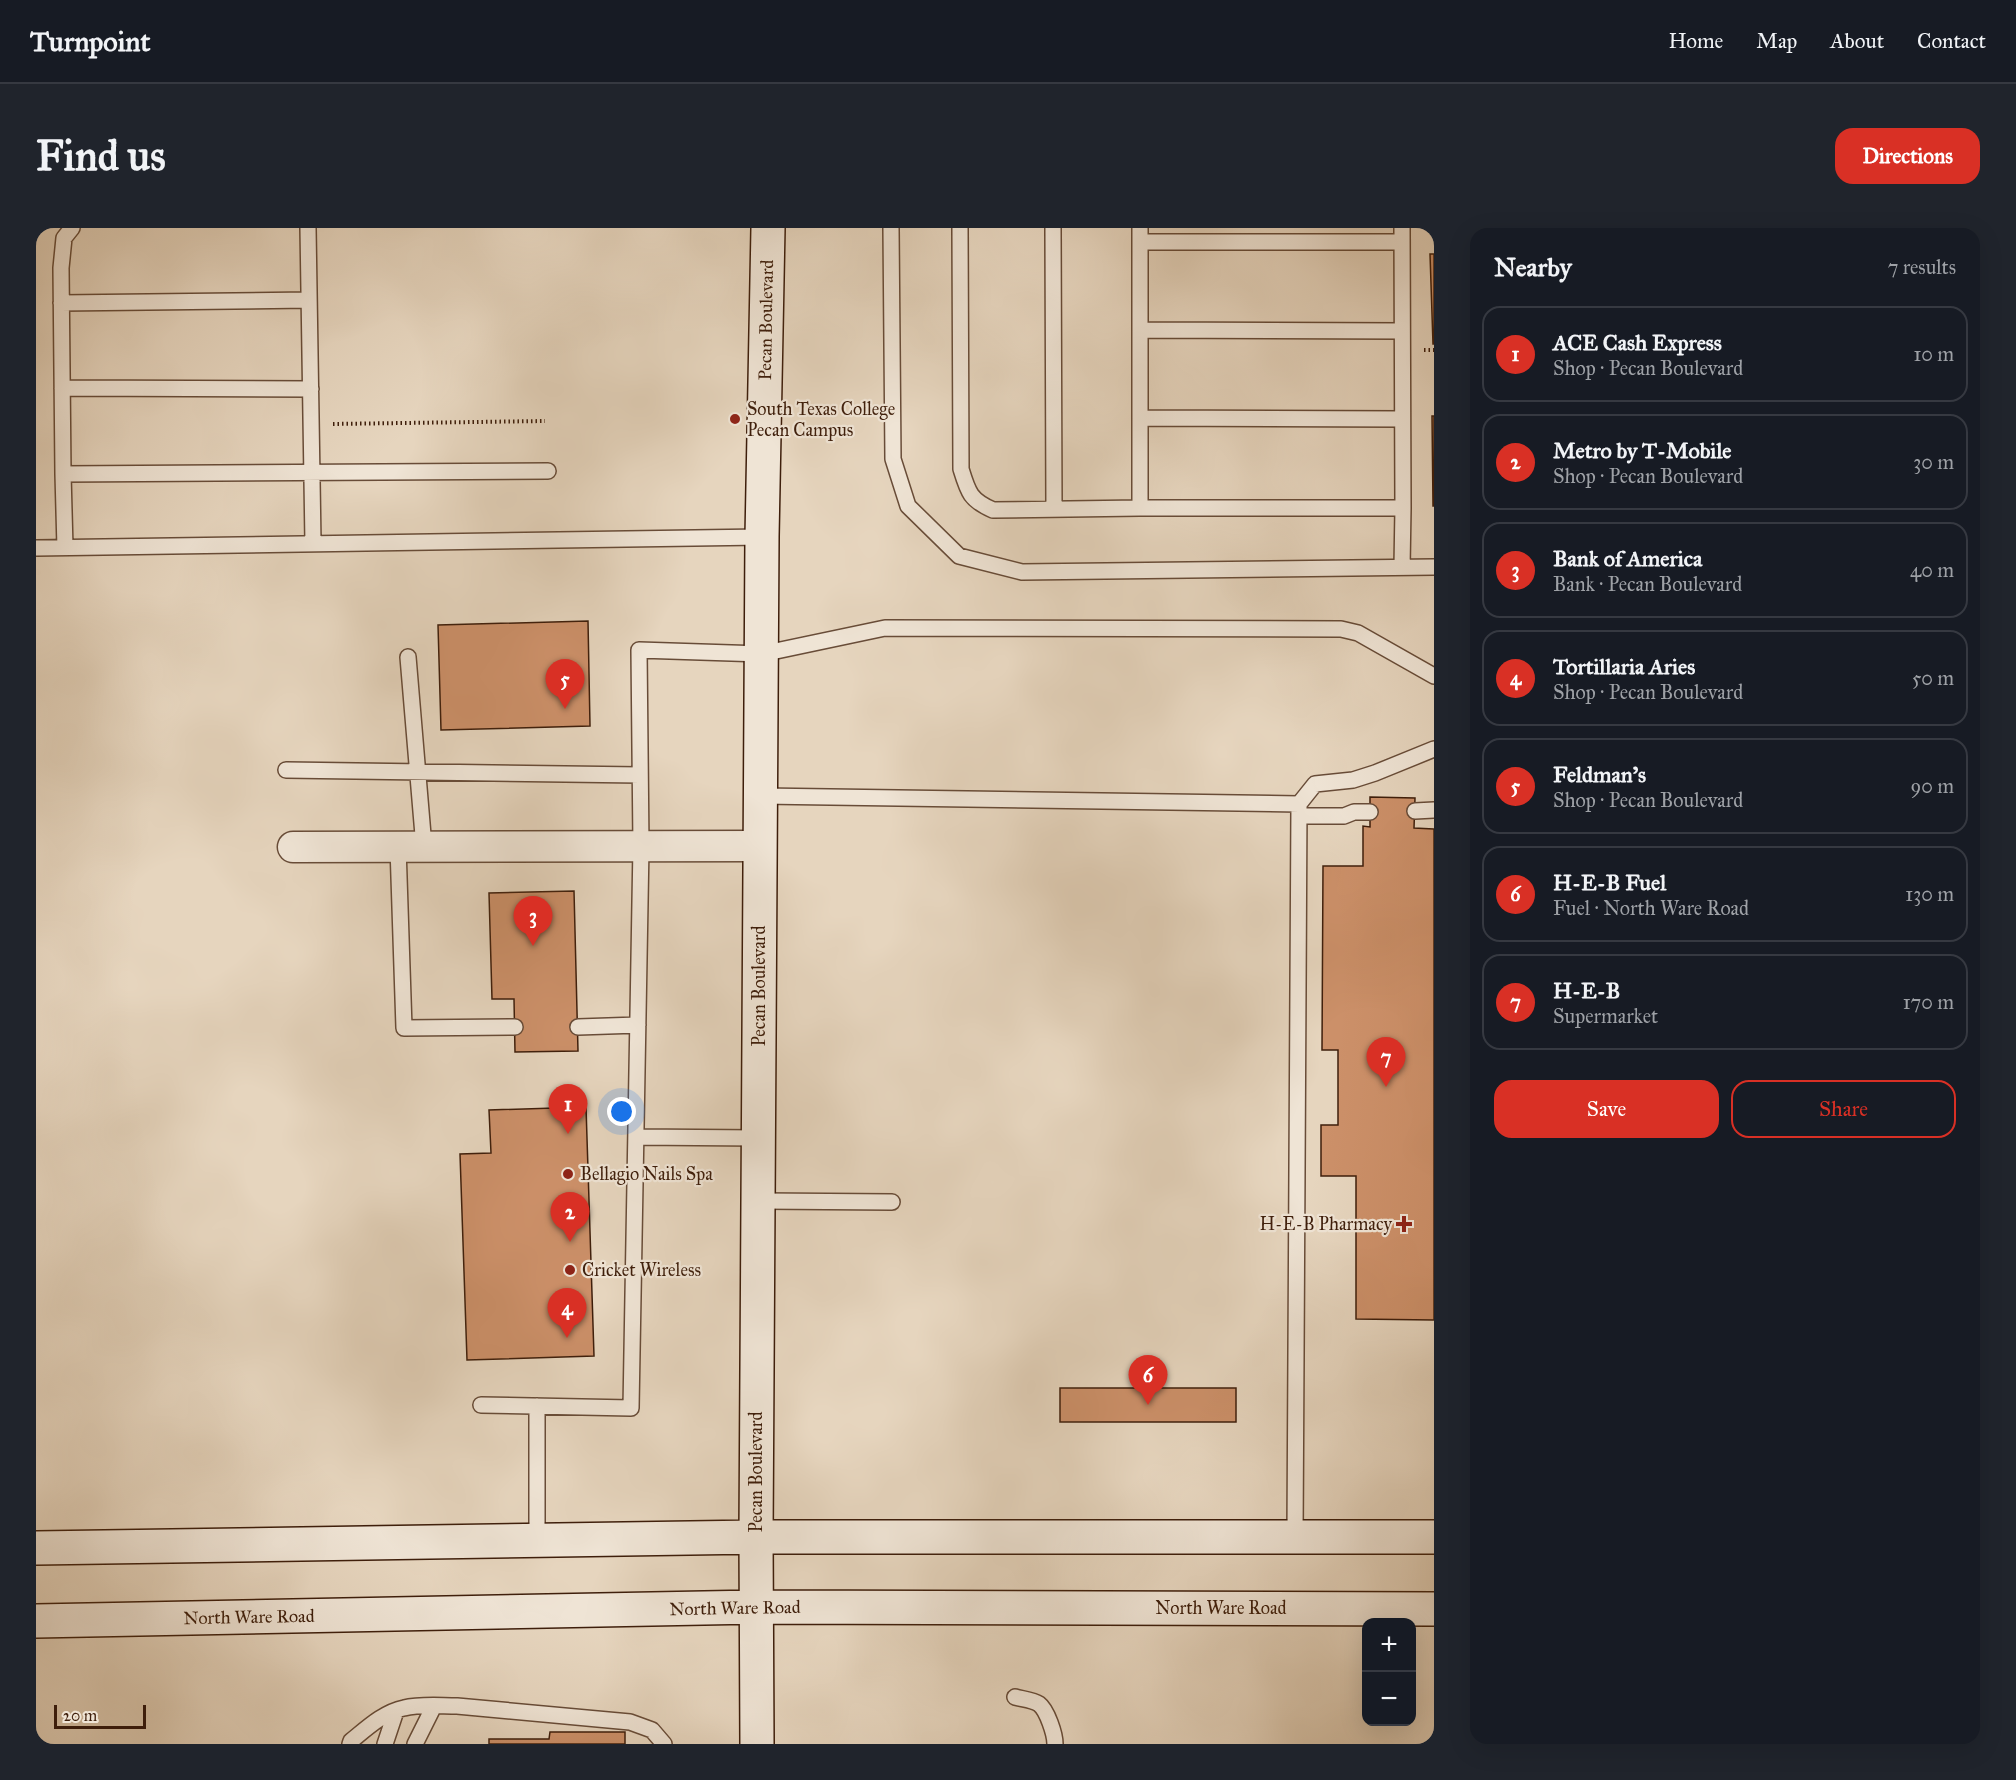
<!DOCTYPE html>
<html lang="en">
<head>
<meta charset="utf-8">
<style>
	body { margin:0; font-family:"IM FELL Great Primer",serif; background:#20242c; color:#f1f3f6 }
	.controls { position:absolute; right:18px; bottom:18px; display:grid; overflow:hidden; border-radius:12px; box-shadow:0 6px 24px #0002 }
	.controls button { width:54px; height:54px; display:grid; place-items:center; padding:0; border:0; border-bottom:2px solid #363941; background:#171b24; color:#f1f3f6; font:30px sans-serif }
	.scale { position:absolute; left:18px; bottom:15px; width:92px; box-sizing:border-box; padding-left:6px; border:3px solid #3e1e0b; border-top:0; font-size:16px; line-height:21px; white-space:nowrap; color:#3e1e0b; -webkit-text-stroke:4px #efe4d5; paint-order:stroke }
	.you { position:absolute; left:586px; top:884px; width:21px; height:21px; margin:-15px; border:4px solid #fff; border-radius:50%; background:#1a73e8; box-shadow:0 0 0 9px #1a73e833 }
	.badge { display:grid; place-items:center; width:39px; height:39px; border-radius:50%; background:#d93025; color:#fff; font-size:20px; font-weight:700 }
	.pin { position:absolute; translate:-50% -50px; filter:drop-shadow(0 2px 3px #0008) }
	.pin::after { content:''; position:absolute; top:32px; width:21px; height:18px; background:inherit; clip-path:polygon(0 0,100% 0,50% 100%) }
	.list { margin:0; padding:0; list-style:none }
	h2 { display:flex; justify-content:space-between; align-items:center; height:78px; margin:0; padding:0 24px; font-size:26px }
	h2 small { font-size:20px; font-weight:400; color:#9ea1a6 }
	.list li { display:grid; grid-template-columns:39px 1fr auto; gap:18px; align-items:center; box-sizing:border-box; height:96px; margin:0 12px 12px; padding:0 12px; border:2px solid #363941; border-radius:18px }
	.list b { display:block; font-size:22px; white-space:nowrap }
	.list p { margin:0; font-size:20px; white-space:nowrap; color:#9ea1a6 }
	.list em { font-size:20px; font-style:normal; color:#9ea1a6 }
	.actions { display:flex; gap:12px; padding:18px 24px }
	.actions a { flex:1; padding:14px 0; border:2px solid #d93025; border-radius:18px; text-align:center; font-size:21px; color:#d93025 }
	.actions .main { background:#d93025; color:#fff }
	.map { position:relative; flex:none; width:1398px; height:1516px; overflow:hidden; border-radius:18px }
	header { display:flex; align-items:center; gap:36px; box-sizing:border-box; height:84px; padding:0 30px; background:#171b24; border-bottom:2px solid #363941 }
	header strong { font-size:28px }
	nav { display:flex; gap:33px; margin-inline-start:auto; font-size:21px }
	.intro { display:flex; align-items:center; justify-content:space-between; box-sizing:border-box; height:144px; padding:0 36px }
	h1 { margin:0; font-size:42px }
	.button { padding:15px 27px; border-radius:18px; background:#d93025; color:#fff; font-size:21px; font-weight:700 }
	main { display:flex; gap:36px; padding:0 36px }
	aside { flex:1; background:#171b24; border-radius:18px; box-shadow:0 6px 24px #0002 }
	.map>svg:first-child { display:block }
	.building { fill:#cc9069; stroke:#3e1e0b; stroke-width:1.5 }
	.lines { fill:none; stroke-linecap:round; stroke-linejoin:round }
	.service-casing { stroke:#684c38; stroke-width:18 }
	.minor-casing { stroke:#684c38; stroke-width:33 }
	.secondary-casing { stroke:#3e1e0b; stroke-width:36 }
	.path { stroke:#3e1e0b; stroke-width:4; stroke-dasharray:1.5 3; stroke-linecap:butt }
	.service { stroke:#efe4d5; stroke-width:15 }
	.minor { stroke:#efe4d5; stroke-width:30 }
	.secondary { stroke:#efe4d5; stroke-width:33 }
	.poi-dot { fill:#8f2418; stroke:#efe4d5; stroke-width:2 }
	.labels { text-anchor:middle; dominant-baseline:central; stroke-width:4.5; stroke-linejoin:round; paint-order:stroke }
	.street-label { font-size:18px; fill:#3e1e0b; stroke:#efe4d5 }
	.poi-label { font-size:18px; fill:#3e1e0b; stroke:#efe4d5; text-anchor:start }
</style>
</head>
<body>
<header>
<strong>Turnpoint</strong>
<nav><a>Home</a><a>Map</a><a>About</a><a>Contact</a></nav>
</header>
<div class="intro"><h1>Find us</h1><a class="button">Directions</a></div>
<main>
<div class="map">
<svg width="1398" height="1516" viewBox="0 0 1398 1516">
	<rect width="100%" height="100%" fill="#e6d5be"/>
	<filter id="stains"><feTurbulence type="fractalNoise" baseFrequency=".00333" numOctaves="4"/><feColorMatrix values="0 0 0 0 .2 0 0 0 0 .09 0 0 0 0 .02 0 0 0 .5 -.17"/></filter>
	<radialGradient id="worn" r=".72"><stop offset=".6" stop-color="#630" stop-opacity="0"/><stop offset="1" stop-color="#630" stop-opacity=".3"/></radialGradient>
	<path class="building" d="M1394 26H1398V116H1397Z
		M1396 188H1398V278H1397Z
		M552 393 554 498 405 502 402 397Z
		M1334 569 1379 570 1378 600 1398 601V1092L1320 1091V948H1285V897H1302V822H1286L1287 638H1327V598L1334 599Z
		M538 663 542 823 479 824 478 771H456L453 665Z
		M550 879 558 1128 431 1132 424 926 455 925 453 882Z
		M1108 1142H1123L1122 1160H1200V1194H1024V1160H1108Z
		M514 1504H589V1516H453V1511H513Z"/>
	<g class="lines">
		<defs>
			<path id="service" d="M36 0 28 10 25 40 27 246 512 243
				M272 0 277 315
				M855 0 857 231 872 278 923 328 986 344 1398 339
				M924 0 925 241C932 264 934 272 957 282L1104 280
				M1017 0 1018 281
				M1104 0V280H1367L1366 0
				M1104 14H1366
				M25 75 273 72
				M1104 102 1366 103
				M26 160 275 161
				M1104 190 1366 191
				M27 246 29 320
				M0 320 726 309
				M1366 339 1367 280
				M372 429 388 619
				M250 542 604 547
				M724 568 1263 576
				M1379 583 1398 582
				M1263 588H1308L1318 584H1334
				M362 619 368 800 479 799
				M542 799 602 797
				M600 909 722 910
				M722 973 856 974
				M445 1177 595 1180 605 618 603 422 726 426 849 400 1305 401 1322 405 1398 448
				M1259 1309 1263 576 1279 556 1317 552 1339 545 1398 521
				M501 1312V1178
				M979 1469C986 1471 997 1472 1003 1476 1011 1482 1019 1506 1019 1516
				M314 1516 315 1513C331 1500 348 1484 368 1480 384 1476 404 1478 421 1478L594 1494 616 1502 628 1516
				M349 1516 360 1483
				M379 1516 398 1478"/>
			<path id="minor" d="M257 619 724 618"/>
			<path id="secondary" d="M0 1320 720 1309H1398
				M0 1393 720 1379 1398 1381
				M721 1516 720 1309 726 309 732 0"/>
		</defs>
		<use href="#service" class="service-casing"/>
		<use href="#minor" class="minor-casing"/>
		<use href="#secondary" class="secondary-casing"/>
		<path class="path" d="M1388 122H1398
			M297 196 509 193"/>
		<use href="#service" class="service"/>
		<use href="#minor" class="minor"/>
		<use href="#secondary" class="secondary"/>
	</g>
	<g class="poi-dot">
		<circle cx="699" cy="191" r="6"/>
		<circle cx="532" cy="946" r="6"/>
		<path d="M1365 987h6v6h6v6h-6v6h-6v-6h-6v-6h6z"/>
		<circle cx="534" cy="1042" r="6"/>
	</g>
	<g class="labels">
		<g class="street-label">
			<text transform="translate(730 92) rotate(-89)">Pecan Boulevard</text>
			<text transform="translate(723 758) rotate(-90)">Pecan Boulevard</text>
			<text transform="translate(720 1244) rotate(-90)">Pecan Boulevard</text>
			<text transform="translate(699 1380) rotate(-1)">North Ware Road</text>
			<text x="1185" y="1380">North Ware Road</text>
			<text transform="translate(213 1389) rotate(-1)">North Ware Road</text>
		</g>
		<g class="poi-label">
			<text x="711" y="181">South Texas College<tspan x="711" dy="21">Pecan Campus</tspan></text>
			<text x="544" y="946">Bellagio Nails Spa</text>
			<text x="1356" y="996" text-anchor="end">H-E-B Pharmacy</text>
			<text x="546" y="1042">Cricket Wireless</text>
		</g>
	</g>
	<rect width="100%" height="100%" filter="url(#stains)"/>
	<rect width="100%" height="100%" fill="url(#worn)"/>
</svg>
<div class="controls">
<button>+</button>
<button>−</button>
</div>
<div class="scale">20 m</div>
<div class="you"></div>
<div class="pin badge" style="left:532px;top:906px">1</div>
<div class="pin badge" style="left:534px;top:1014px">2</div>
<div class="pin badge" style="left:497px;top:718px">3</div>
<div class="pin badge" style="left:531px;top:1110px">4</div>
<div class="pin badge" style="left:529px;top:481px">5</div>
<div class="pin badge" style="left:1112px;top:1177px">6</div>
<div class="pin badge" style="left:1350px;top:859px">7</div>
</div>
<aside>
<h2>Nearby<small>7 results</small></h2>
<ul class="list">
<li><span class="badge">1</span><div><b>ACE Cash Express</b><p>Shop · Pecan Boulevard</p></div><em>10 m</em></li>
<li><span class="badge">2</span><div><b>Metro by T-Mobile</b><p>Shop · Pecan Boulevard</p></div><em>30 m</em></li>
<li><span class="badge">3</span><div><b>Bank of America</b><p>Bank · Pecan Boulevard</p></div><em>40 m</em></li>
<li><span class="badge">4</span><div><b>Tortillaria Aries</b><p>Shop · Pecan Boulevard</p></div><em>50 m</em></li>
<li><span class="badge">5</span><div><b>Feldman's</b><p>Shop · Pecan Boulevard</p></div><em>90 m</em></li>
<li><span class="badge">6</span><div><b>H-E-B Fuel</b><p>Fuel · North Ware Road</p></div><em>130 m</em></li>
<li><span class="badge">7</span><div><b>H-E-B</b><p>Supermarket</p></div><em>170 m</em></li>
</ul>
<div class="actions"><a class="main">Save</a><a>Share</a></div>
</aside>
</main>
</body>
</html>
